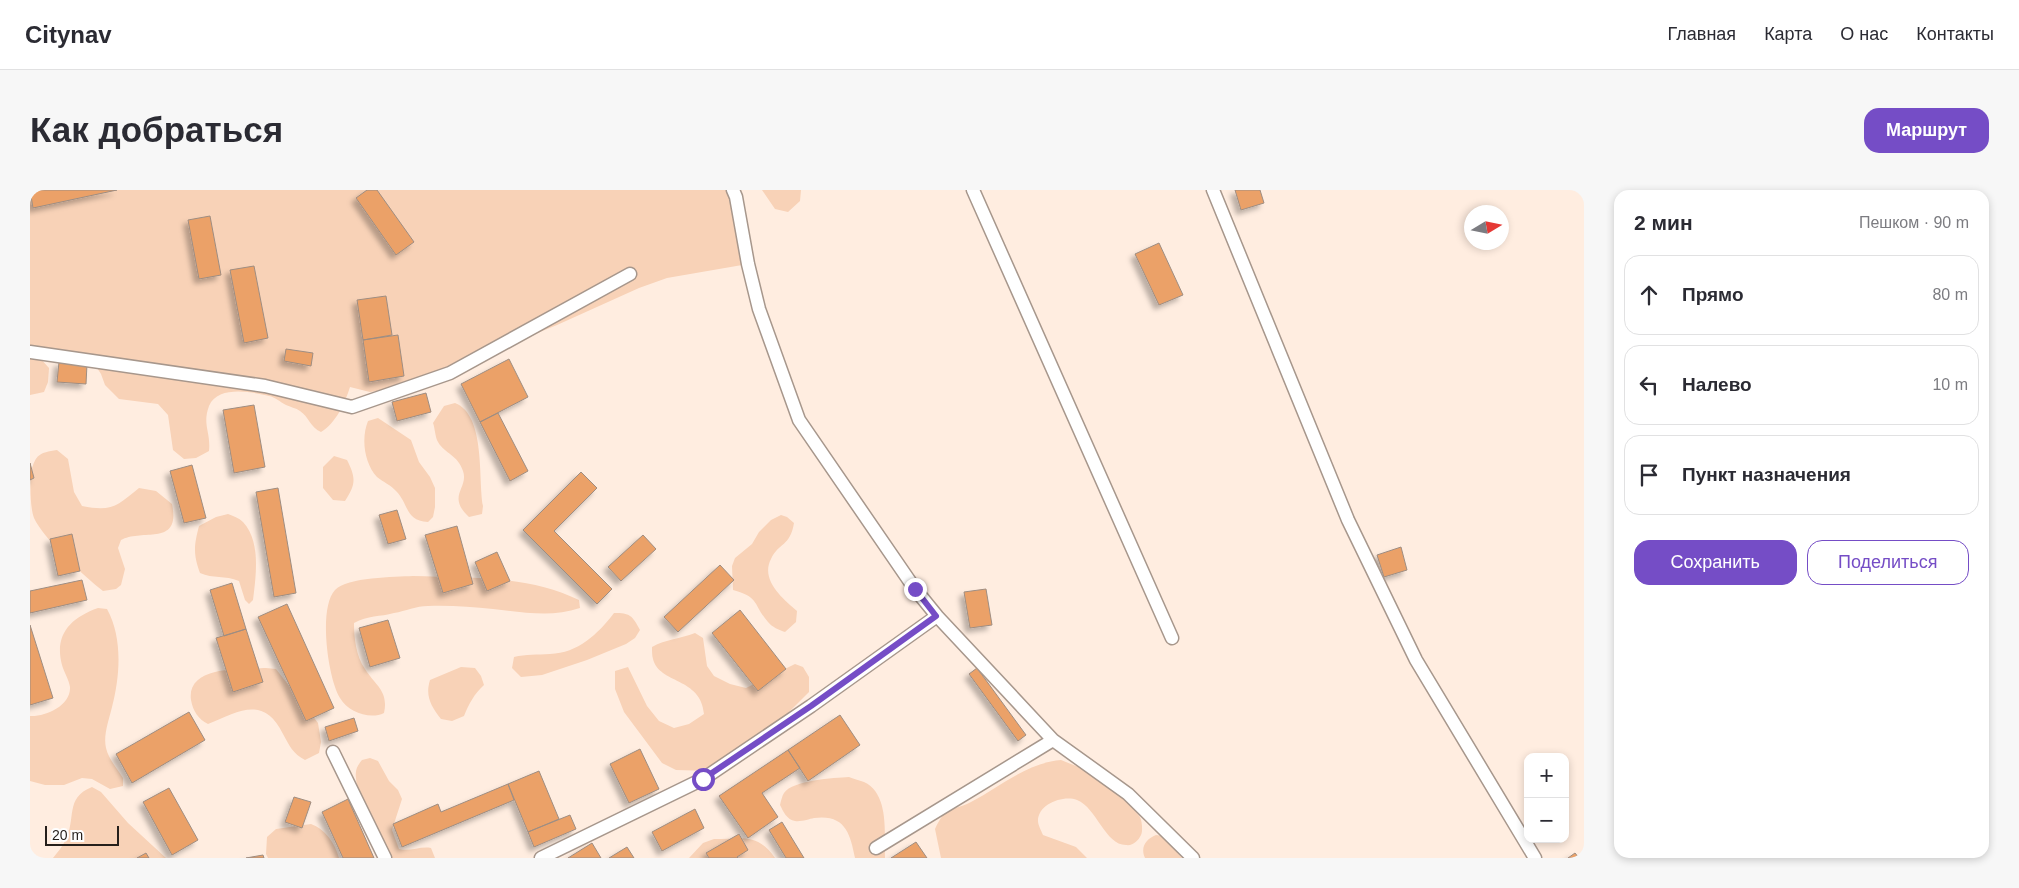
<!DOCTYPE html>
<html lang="ru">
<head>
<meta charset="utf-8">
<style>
	body { margin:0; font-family:Arial,sans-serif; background:#f7f7f7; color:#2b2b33 }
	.controls { position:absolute; right:15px; bottom:15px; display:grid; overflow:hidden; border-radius:10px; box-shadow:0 2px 8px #0003 }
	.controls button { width:45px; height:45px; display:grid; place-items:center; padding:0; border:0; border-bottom:1px solid #e1e1e2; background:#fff; color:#2b2b33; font:25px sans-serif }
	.compass { position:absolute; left:1434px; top:15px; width:45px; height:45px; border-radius:50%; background:#fff; box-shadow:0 2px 8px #0003; rotate:80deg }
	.scale { position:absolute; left:15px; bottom:12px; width:74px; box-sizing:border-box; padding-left:5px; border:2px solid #251f1b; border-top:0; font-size:14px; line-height:18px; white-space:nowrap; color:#251f1b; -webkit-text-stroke:4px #fefefe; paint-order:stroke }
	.stop { position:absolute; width:15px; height:15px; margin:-11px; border:4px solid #754dc6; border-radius:50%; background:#fff }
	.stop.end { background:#754dc6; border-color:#fff; box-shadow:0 1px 5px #0008 }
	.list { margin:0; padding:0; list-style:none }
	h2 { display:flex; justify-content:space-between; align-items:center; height:65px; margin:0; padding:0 20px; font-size:21px }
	h2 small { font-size:16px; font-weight:400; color:#7c7c81 }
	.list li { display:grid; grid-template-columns:32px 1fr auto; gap:15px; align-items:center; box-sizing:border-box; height:80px; margin:0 10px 10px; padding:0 10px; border:1px solid #e1e1e2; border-radius:15px }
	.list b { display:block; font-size:19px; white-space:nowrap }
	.list em { font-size:16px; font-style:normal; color:#7c7c81 }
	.actions { display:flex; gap:10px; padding:15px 20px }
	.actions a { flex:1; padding:11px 0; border:1px solid #754dc6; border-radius:15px; text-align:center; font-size:18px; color:#754dc6 }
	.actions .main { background:#754dc6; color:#fff }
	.icon { flex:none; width:28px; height:28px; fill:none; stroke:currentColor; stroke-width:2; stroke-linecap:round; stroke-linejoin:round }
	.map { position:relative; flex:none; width:1554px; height:668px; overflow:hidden; border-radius:15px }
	header { display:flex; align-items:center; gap:30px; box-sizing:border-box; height:70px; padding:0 25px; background:#fff; border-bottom:1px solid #e1e1e2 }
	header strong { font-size:24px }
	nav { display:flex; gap:28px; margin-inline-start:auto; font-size:18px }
	.intro { display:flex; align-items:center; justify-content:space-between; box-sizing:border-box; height:120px; padding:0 30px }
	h1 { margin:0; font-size:35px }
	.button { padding:12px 22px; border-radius:15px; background:#754dc6; color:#fff; font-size:18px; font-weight:700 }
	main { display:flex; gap:30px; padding:0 30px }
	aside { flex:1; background:#fff; border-radius:15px; box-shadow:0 2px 8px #0003 }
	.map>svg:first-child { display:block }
	.green { fill:#f8d2b7 }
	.building { fill:#eba167; stroke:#9e8d82; filter:url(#shadow) }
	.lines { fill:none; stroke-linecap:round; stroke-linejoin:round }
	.service-casing { stroke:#a7978c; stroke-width:15 }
	.service { stroke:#fff; stroke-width:12 }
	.route { stroke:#754dc6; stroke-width:6 }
</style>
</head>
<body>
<header>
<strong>Citynav</strong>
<nav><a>Главная</a><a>Карта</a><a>О нас</a><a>Контакты</a></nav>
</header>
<div class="intro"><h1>Как добраться</h1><a class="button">Маршрут</a></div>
<main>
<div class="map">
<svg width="1554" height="668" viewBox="0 0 1554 668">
	<defs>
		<filter id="shadow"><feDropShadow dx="-4.5" dy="4.5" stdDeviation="2.5" flood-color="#0004"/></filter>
	</defs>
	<rect width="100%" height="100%" fill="#ffede0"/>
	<path class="green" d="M0 0H703L718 74 637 88 609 98 527 135 410 183 367 198 340 202 320 197C315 213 306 233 291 242 280 237 279 227 270 221 266 218 260 217 256 215 250 212 245 207 239 206 222 202 188 195 179 216 172 235 181 242 179 261L166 268 154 269 143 260 138 225 128 214 89 209 75 195 71 184 58 164 1 158 19 178 18 192 14 202 0 205Z
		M732 0H771L770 11 758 22 745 19Z
		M425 213C456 225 448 289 453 316L452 324 439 327C416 306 439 298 433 281 428 265 415 264 408 252 405 247 405 238 403 233L414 216Z
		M348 228 381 250 389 272 400 287 405 298V317L403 327 398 332C375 331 379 314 366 301 361 295 353 292 347 287 334 273 331 248 338 231Z
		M27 260 38 269 44 302 52 316C82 322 87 316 109 298L126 301 142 314C151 357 113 338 91 350L88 358 95 379 91 395 86 399 73 401C55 387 13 348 4 328 0 317 0 295 1 282 6 264 9 263 27 260Z
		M304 266 317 270C326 288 326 294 315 311L303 310 293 298V277Z
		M198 324C203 326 209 328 213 332 231 351 226 386 223 410L219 414 215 410 209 391C195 385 183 389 170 383 163 364 164 355 169 336L186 327Z
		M751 325 757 327 764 333C760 357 749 352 741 369 730 390 753 409 767 421L766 432 755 442C749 440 742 437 738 432 723 415 730 407 703 400L702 376 705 368 722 354 729 342 741 330Z
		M383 386C439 388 498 385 549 410L550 418C521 428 493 422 463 419 442 417 419 415 398 416 386 416 376 421 364 423 350 427 338 425 324 433 324 448 326 466 335 479 345 495 359 501 354 523 340 530 318 522 310 508 298 489 288 418 305 400 317 387 365 387 383 386Z
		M68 418 77 419C93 448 90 486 82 517 79 530 73 545 76 558 79 570 87 578 93 588V596L80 599 62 589 52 588 34 595H15L0 591V526C15 527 41 516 40 497 39 490 34 482 32 475 24 445 40 428 68 418Z
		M584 423C600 423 602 425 610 440L605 448 596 454 557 470 512 485 491 487 482 478 484 467C496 464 507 465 520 464 548 463 568 444 584 423Z
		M665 443 673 448 677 476 684 486 700 494 716 498 765 474 773 477 779 487V502L725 556 681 581 646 580 632 573 594 522 585 499V481L598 477 617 516 629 531 644 538 659 534 674 524C671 487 629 494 623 469 622 466 622 461 622 457 636 449 650 449 665 443Z
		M431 477 445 478 451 486 454 495C444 504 439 514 434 526L422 531 411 529C401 516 395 506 400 490Z
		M236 478 246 479 288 533 291 552 289 563 275 570C263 564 259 555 253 544 234 505 209 521 178 534 168 529 163 521 161 510 156 475 214 479 236 478Z
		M340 568 348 571 359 591 368 600 372 609 362 640 369 659C380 662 390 656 401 658L405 668H362C353 651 326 604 326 588 325 580 327 576 332 570Z
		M1031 570C1040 574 1050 577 1059 581 1069 587 1104 617 1110 627 1112 631 1113 641 1111 645 1108 651 1103 656 1096 655 1075 655 1067 618 1047 610 1033 605 1008 614 1008 631 1008 635 1011 640 1013 645L1046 657 1057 668H911L905 639C907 634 910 629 913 625 920 618 932 617 941 612 970 597 996 573 1031 570Z
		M819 587C823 589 829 590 834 592 860 604 854 645 855 668H825C820 643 815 624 784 628 779 629 771 632 765 631 757 630 753 621 750 615 751 611 752 606 754 603 763 590 804 588 819 587Z
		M62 597 71 602 98 633 136 668H23C27 663 32 657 35 651 47 629 34 608 62 597Z
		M281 634C295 639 305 653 309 668H238L236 664 237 647 246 639Z
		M1126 645 1133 646 1152 668H1115C1110 657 1116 649 1126 645Z
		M684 649C712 649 727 642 745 668H659L673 653Z"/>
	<path class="building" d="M0 0H87L3 18Z
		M337 0H347L384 52 366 65 326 8Z
		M1205 0H1230L1234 13 1211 20Z
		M180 26 191 85 169 89 158 30Z
		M1129 53 1153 105 1129 115 1105 64Z
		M224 76 238 148 214 153 200 80Z
		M356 106 362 145 333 150 327 110Z
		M368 145 374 186 339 192 333 150Z
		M256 159 283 163 281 176 254 171Z
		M479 169 498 207 450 232 431 194Z
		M29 172 57 174 56 194 27 192Z
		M396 203 401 222 367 231 362 212Z
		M224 215 235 277 204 283 193 220Z
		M468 223 498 281 480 291 450 232Z
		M0 273 4 288 0 290Z
		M162 275 176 328 154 333 140 281Z
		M551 282 567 298 524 341 582 399 567 414 493 340Z
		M248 298 266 403 244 407 226 302Z
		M367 320 376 349 358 354 349 325Z
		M427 336 443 394 413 403 395 345Z
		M42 344 50 381 28 386 20 349Z
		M613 345 626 359 591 391 578 377Z
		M1371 357 1377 380 1354 387 1347 365Z
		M467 362 480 391 457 401 445 372Z
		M690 375 704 390 648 442 634 427Z
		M52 390 57 410 0 423V401Z
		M202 393 216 439 194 446 180 400Z
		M956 399 962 435 940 438 934 402Z
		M257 414 304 518 276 531 228 427Z
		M710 420 756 479 728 501 682 443Z
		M358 430 370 468 340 477 329 438Z
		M0 435 23 508 0 515Z
		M216 439 233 492 203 502 186 448Z
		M947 478 996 545 988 551 939 484Z
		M159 522 175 550 102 593 86 564Z
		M810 525 830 555 778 591 758 560Z
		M324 528 328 541 299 551 295 537Z
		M610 559 629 599 599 613 580 574Z
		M758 560 770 578 732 603 748 627 718 648 689 606Z
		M509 581 529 629 498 642 478 594Z
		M478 594 484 610 372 657 363 634 408 614 411 622Z
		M139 598 168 650 142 665 113 612Z
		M264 607 281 612 272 638 255 632Z
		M318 609 344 668H313L292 622Z
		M665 619 674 638 632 661 622 642Z
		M540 625 546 639 504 657 498 642Z
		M752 632 774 668H756L739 640Z
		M709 644 718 660 707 667 708 668H679L676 663Z
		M886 652 897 668H861Z
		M562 653 571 668H538Z
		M597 657 604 668H579Z
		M116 663 119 668H107Z
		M1545 663 1549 668H1538Z
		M233 665 234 668H216Z"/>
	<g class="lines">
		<defs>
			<path id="service" d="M943 0 1142 448
				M1183 0 1318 330 1386 470 1505 668
				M0 162 235 196 322 217 420 183 600 84
				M907 426 1023 550 1098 604 1163 668
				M303 562 355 668
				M846 658 1023 550
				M511 668 673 589 781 516 907 426 885 399 769 230 729 119 718 74 706 7 703 0"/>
		</defs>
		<use href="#service" class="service-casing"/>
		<use href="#service" class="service"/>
	</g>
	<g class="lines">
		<path class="route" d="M673 589 781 516 906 426 885 399"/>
	</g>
</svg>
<div class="controls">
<button>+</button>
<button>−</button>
</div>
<svg class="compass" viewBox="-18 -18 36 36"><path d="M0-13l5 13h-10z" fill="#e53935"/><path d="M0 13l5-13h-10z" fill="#7c7c81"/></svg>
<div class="scale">20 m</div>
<div class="stop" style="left:673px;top:589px"></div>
<div class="stop end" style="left:885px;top:399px"></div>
</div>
<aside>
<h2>2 мин<small>Пешком · 90 m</small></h2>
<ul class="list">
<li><svg class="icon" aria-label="ahead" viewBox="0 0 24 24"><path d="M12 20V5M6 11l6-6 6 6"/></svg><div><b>Прямо</b></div><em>80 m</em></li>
<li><svg class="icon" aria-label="left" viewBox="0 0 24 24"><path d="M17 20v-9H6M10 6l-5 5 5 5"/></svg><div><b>Налево</b></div><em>10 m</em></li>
<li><svg class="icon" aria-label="arrive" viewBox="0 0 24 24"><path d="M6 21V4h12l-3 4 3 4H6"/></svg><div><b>Пункт назначения</b></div></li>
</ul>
<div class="actions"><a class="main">Сохранить</a><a>Поделиться</a></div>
</aside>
</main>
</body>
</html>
